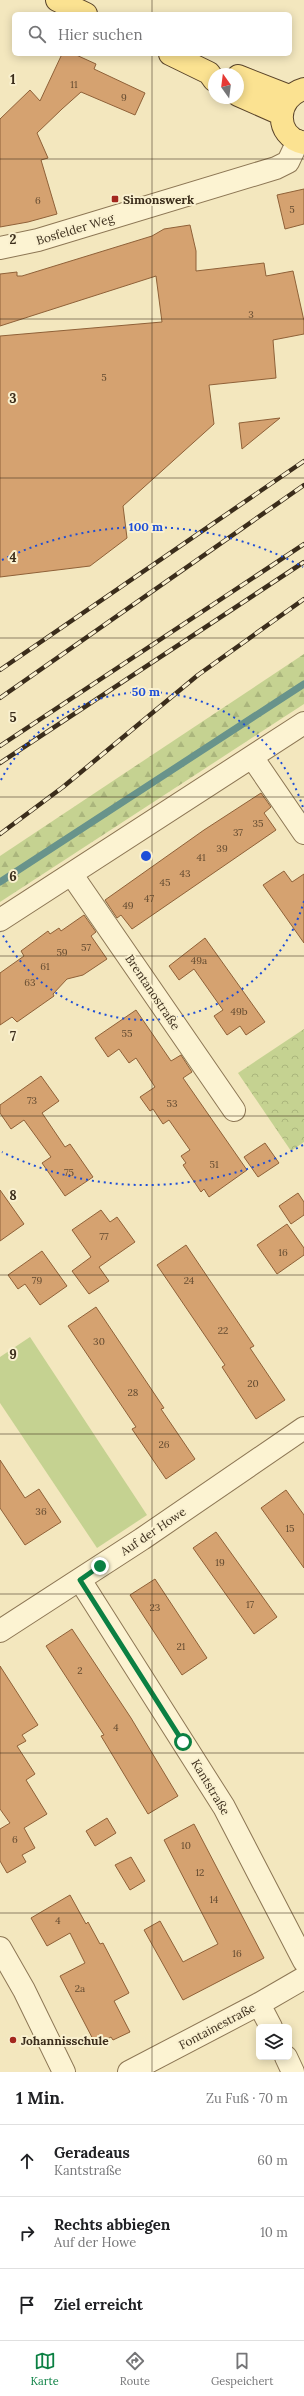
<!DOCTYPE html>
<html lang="de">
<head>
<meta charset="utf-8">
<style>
	body { margin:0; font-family:Lora,serif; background:#f6f6f6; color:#202124 }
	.controls { position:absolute; right:12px; bottom:12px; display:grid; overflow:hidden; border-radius:6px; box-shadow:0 2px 10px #0003 }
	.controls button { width:36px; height:36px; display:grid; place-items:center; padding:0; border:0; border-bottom:1px solid #e0e0e0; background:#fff; color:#202124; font:20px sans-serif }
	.compass { position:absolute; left:208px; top:68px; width:36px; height:36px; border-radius:50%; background:#fff; box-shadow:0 2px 10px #0003; rotate:346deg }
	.stop { position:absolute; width:12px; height:12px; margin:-9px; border:3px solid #0b8043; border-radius:50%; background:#fff }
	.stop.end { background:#0b8043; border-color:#fff; box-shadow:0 1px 4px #0008 }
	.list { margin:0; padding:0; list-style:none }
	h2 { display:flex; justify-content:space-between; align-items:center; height:52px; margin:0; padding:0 16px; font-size:17px }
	h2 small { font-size:13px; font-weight:400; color:#757577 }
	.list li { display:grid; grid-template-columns:26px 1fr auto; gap:12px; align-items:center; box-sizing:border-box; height:72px; padding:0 16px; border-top:1px solid #e0e0e0 }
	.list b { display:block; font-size:15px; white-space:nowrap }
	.list p { margin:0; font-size:13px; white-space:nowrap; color:#757577 }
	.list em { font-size:13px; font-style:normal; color:#757577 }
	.icon { flex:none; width:22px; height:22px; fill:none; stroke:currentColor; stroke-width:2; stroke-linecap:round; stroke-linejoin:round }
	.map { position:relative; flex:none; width:304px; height:2072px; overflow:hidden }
	.search { position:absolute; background:#fff; box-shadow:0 2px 10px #0003; left:12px; right:12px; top:12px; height:44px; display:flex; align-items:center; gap:10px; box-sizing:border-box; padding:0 14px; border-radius:6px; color:#757577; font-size:15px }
	.sheet { height:268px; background:#fff }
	nav { display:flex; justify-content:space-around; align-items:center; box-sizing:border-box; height:56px; border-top:1px solid #e0e0e0; background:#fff; font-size:11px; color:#757577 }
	nav a { display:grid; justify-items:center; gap:2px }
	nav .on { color:#0b8043 }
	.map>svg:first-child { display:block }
	.forest { fill:url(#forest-firs) }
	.park { fill:url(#park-crowns) }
	.garden { fill:#c5d291 }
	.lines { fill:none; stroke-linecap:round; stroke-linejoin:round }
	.stream { stroke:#68938b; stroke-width:7 }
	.building { fill:#d5a270; stroke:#8f6138 }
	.minor-casing { stroke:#8d7755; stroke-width:24 }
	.major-casing { stroke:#5a442a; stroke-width:24 }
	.minor { stroke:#fcf3d2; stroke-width:22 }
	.major { stroke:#fbe291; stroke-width:22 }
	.rail-casing { stroke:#3b2d1b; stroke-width:4.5 }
	.rail { stroke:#f9f0cf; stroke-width:3; stroke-dasharray:9; stroke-linecap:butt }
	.route { stroke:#0b8043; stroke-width:5 }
	.grid { fill:none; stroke:#3b2d1b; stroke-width:1; stroke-opacity:0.55 }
	.ring { fill:none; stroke:#1d4ed8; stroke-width:2; stroke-dasharray:2 4 }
	.poi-dot { fill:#a3271e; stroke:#f9f0cf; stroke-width:1.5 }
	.labels { text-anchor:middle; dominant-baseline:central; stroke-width:4; stroke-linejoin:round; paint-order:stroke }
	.number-label { font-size:10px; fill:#624a30 }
	.poi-label { font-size:12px; font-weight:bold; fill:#3b2d1b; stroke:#f9f0cf; text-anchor:start }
	.street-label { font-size:12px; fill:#3b2d1b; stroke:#f9f0cf }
	.grid-label { font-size:13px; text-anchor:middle; font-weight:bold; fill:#3b2d1b; stroke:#f9f0cf; stroke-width:4; stroke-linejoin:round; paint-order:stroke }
	.centre { fill:#1d4ed8; stroke:#f9f0cf; stroke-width:2 }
	.ring-label { font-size:12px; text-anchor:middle; font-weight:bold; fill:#1d4ed8; stroke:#f9f0cf; stroke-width:4; stroke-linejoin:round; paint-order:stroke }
</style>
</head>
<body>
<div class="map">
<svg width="304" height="2072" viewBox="0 0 304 2072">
	<defs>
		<pattern id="forest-firs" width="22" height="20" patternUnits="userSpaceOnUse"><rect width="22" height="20" fill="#c5d291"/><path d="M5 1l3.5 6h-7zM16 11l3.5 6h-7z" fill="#aab57c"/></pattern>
		<pattern id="park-crowns" width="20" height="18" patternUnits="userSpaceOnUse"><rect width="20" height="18" fill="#c5d291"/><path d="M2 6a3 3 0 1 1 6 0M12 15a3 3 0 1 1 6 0" fill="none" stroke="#aab57c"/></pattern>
	</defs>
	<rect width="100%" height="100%" fill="#f3e7be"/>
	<path class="forest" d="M304 654V704L0 902V856Z"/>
	<path class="park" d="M304 1029V1142L291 1151 238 1073Z"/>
	<path class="garden" d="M30 1337 147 1515 97 1548 0 1403V1357Z"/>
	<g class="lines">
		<path class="stream" d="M0 882 304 684"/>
	</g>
	<path class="building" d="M62 54H74L96 64 94 69 145 93 135 115 81 92 62 109 37 133 48 158 41 160 57 214 28 222 0 227V119L30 90 40 101Z
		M304 189V224L285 229 277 195Z
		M190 225 196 251V271L264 263 266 276 293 271 304 321V334L273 340 276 378 209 385 214 424 123 506 127 538 90 566 0 577V336L162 322 156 276 0 326V274L17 272V276H22L152 236 164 229Z
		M280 418 242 449 239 423Z
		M261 793 271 807 264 813 276 830 132 929 121 915 117 918 105 900 204 830Z
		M284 871 292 882 304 874V943L263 885Z
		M84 915 96 932 91 936 107 959 83 975 67 979 53 994 54 996 17 1022 12 1017 0 1025V973L24 956 21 951 48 931 50 934 59 928 61 931Z
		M205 938 265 1022 246 1035 240 1026 227 1035 214 1016 223 1010 194 969 179 980 169 966Z
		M136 1010 171 1061 181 1055 192 1072 183 1078 247 1170 209 1197 204 1189 201 1192 183 1165 186 1163 181 1156 190 1150 169 1120 163 1124 153 1109 150 1111 140 1097 155 1087 136 1058 129 1063 119 1049 108 1057 95 1038Z
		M41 1076 59 1101 42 1113 65 1147 70 1144 93 1177 65 1196 42 1163 51 1157 24 1120 11 1129 0 1113V1105Z
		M265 1143 279 1163 258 1177 244 1157Z
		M0 1190 24 1224 0 1241Z
		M298 1193 304 1202V1215L291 1224 279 1206Z
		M101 1210 110 1222 117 1217 135 1242 99 1267 109 1281 89 1294 72 1271 91 1257 72 1230Z
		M287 1224 304 1248V1255L277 1274 257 1245Z
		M186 1245 254 1346 250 1348 285 1400 256 1419 222 1367 225 1365 157 1265Z
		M42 1251 67 1286 40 1305 25 1284 18 1289 8 1275Z
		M96 1307 164 1408 161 1409 195 1459 166 1479 132 1429 136 1427 68 1326Z
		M0 1460 25 1498 39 1489 61 1522 25 1545 0 1508Z
		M286 1490 304 1515V1568L261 1508Z
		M216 1532 277 1617 254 1634 193 1548Z
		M155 1579 207 1658 182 1675 130 1595Z
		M72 1629 131 1718 178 1796 148 1814 101 1736 104 1735 46 1646Z
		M0 1666 38 1725 22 1735 26 1741 17 1746 35 1774 26 1780 47 1814 24 1828 35 1848 22 1855 26 1862 7 1873 0 1861V1829L10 1823 0 1809Z
		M107 1818 116 1833 95 1846 86 1831Z
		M194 1824 264 1958 183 2000 144 1930 160 1921 183 1962 218 1944 164 1840Z
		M131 1857 145 1881 130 1890 115 1865Z
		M70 1895 86 1924 88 1922 100 1944 103 1943 129 1993 114 2001 130 2032 113 2040 111 2037 96 2045 60 1976 85 1963 70 1933 47 1946 31 1918Z"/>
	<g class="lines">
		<defs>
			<path id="minor" d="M0 248 38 240 276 168 288 162 298 141
				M252 757 304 833
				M72 875 234 1110
				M0 920 304 723
				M80 1580 224 1807 304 1961
				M0 1631 142 1539 304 1428
				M0 1948 24 1990 64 2072
				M259 2004 271 2027
				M286 2057 293 2072
				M129 2072 259 2004 304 1978"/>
			<path id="major" d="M57 0 86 14
				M170 54 209 73 214 80
				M238 76 289 96
				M304 89C276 97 273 136 304 143
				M238 95 281 114"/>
		</defs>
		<use href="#minor" class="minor-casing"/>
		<use href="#major" class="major-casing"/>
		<use href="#minor" class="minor"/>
		<use href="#major" class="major"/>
		<defs>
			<path id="rail" d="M0 670 304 461
				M0 698 304 485
				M0 746 304 544
				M0 763 304 562
				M0 834 63 787 198 675 304 599"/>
		</defs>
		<use href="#rail" class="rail-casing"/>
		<use href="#rail" class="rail"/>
	</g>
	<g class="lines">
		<path class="route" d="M100 1566 80 1580 183 1742"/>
	</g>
	<path class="grid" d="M152 0V14M152 54V2072M0 159H304M0 319H304M0 478H304M0 638H304M0 797H304M0 956H304M0 1116H304M0 1275H304M0 1434H304M0 1594H304M0 1753H304M0 1913H304"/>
	<g class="ring">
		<path d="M304 901A164 164 0 0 1 1 932M1 780A164 164 0 0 1 304 811"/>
		<path d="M303 1145A329 329 0 0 1 2 1152M2 560A329 329 0 0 1 303 567"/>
	</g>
	<g class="poi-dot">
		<rect x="111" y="195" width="8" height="8" rx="2"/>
		<circle cx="13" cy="2040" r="4"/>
	</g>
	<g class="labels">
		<g class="number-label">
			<text x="74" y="84">11</text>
			<text x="124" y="97">9</text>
			<text x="38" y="200">6</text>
			<text x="292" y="209">5</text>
			<text x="251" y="314">3</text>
			<text x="104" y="377">5</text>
			<text x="258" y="823">35</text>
			<text x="238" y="832">37</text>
			<text x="222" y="848">39</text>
			<text x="201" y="857">41</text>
			<text x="185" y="873">43</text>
			<text x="165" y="882">45</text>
			<text x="149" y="898">47</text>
			<text x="128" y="905">49</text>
			<text x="86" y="947">57</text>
			<text x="62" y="952">59</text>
			<text x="199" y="960">49a</text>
			<text x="45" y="966">61</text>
			<text x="30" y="982">63</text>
			<text x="239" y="1011">49b</text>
			<text x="127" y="1033">55</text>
			<text x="32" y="1100">73</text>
			<text x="172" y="1103">53</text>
			<text x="214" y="1164">51</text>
			<text x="69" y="1172">75</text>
			<text x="104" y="1236">77</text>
			<text x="283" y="1252">16</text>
			<text x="37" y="1280">79</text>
			<text x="189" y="1280">24</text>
			<text x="223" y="1330">22</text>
			<text x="99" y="1341">30</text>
			<text x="253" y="1383">20</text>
			<text x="133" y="1392">28</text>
			<text x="164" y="1444">26</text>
			<text x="41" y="1511">36</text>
			<text x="290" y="1528">15</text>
			<text x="220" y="1562">19</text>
			<text x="250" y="1604">17</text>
			<text x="155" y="1607">23</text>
			<text x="181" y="1646">21</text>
			<text x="80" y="1670">2</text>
			<text x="116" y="1727">4</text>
			<text x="15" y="1839">6</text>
			<text x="186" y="1845">10</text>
			<text x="200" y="1872">12</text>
			<text x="214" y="1899">14</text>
			<text x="58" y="1920">4</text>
			<text x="237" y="1953">16</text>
			<text x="80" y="1988">2a</text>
		</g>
		<g class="poi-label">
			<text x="123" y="199">Simonswerk</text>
			<text x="21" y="2040">Johannisschule</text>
		</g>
		<g class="street-label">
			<text transform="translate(75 229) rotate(-17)">Bosfelder Weg</text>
			<text transform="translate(153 992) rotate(56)">Brentanostraße</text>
			<text transform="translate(153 1531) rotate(-34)">Auf der Howe</text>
			<text transform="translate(211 1787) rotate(59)">Kantstraße</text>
			<text transform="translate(217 2026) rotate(-28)">Fontainestraße</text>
		</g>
	</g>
	<g class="grid-label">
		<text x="13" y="84">1</text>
		<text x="13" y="244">2</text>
		<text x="13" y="403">3</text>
		<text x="13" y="562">4</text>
		<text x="13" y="722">5</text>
		<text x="13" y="881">6</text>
		<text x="13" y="1041">7</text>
		<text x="13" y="1200">8</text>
		<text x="13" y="1359">9</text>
	</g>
	<circle cx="146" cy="856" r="6" class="centre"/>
	<g class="ring-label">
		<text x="146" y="531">100 m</text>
		<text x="146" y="696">50 m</text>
	</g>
</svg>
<div class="controls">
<button><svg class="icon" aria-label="layers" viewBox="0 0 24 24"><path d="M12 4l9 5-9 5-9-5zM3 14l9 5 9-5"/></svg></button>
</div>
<svg class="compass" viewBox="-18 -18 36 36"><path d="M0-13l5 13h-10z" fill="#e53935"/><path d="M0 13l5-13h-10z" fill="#757577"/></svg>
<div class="stop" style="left:183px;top:1742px"></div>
<div class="stop end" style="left:100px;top:1566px"></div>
<div class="search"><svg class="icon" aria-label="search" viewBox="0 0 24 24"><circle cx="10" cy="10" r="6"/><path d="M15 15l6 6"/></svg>Hier suchen</div>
</div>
<section class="sheet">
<h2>1 Min.<small>Zu Fuß · 70 m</small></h2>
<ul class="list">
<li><svg class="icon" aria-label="ahead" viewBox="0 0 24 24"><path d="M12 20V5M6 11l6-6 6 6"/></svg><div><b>Geradeaus</b><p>Kantstraße</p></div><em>60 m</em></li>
<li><svg class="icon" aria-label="right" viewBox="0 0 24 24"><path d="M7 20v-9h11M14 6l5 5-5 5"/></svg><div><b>Rechts abbiegen</b><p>Auf der Howe</p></div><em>10 m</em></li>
<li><svg class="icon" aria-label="arrive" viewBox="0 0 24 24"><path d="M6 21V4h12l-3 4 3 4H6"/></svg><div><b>Ziel erreicht</b></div></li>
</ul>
</section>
<nav>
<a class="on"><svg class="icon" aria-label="map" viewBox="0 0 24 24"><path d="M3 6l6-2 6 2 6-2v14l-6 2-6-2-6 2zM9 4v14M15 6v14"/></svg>Karte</a>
<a><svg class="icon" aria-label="directions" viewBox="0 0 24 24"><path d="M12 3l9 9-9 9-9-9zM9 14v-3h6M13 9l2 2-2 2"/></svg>Route</a>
<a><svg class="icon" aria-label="saved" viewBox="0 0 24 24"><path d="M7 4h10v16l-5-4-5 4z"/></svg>Gespeichert</a>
</nav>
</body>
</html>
